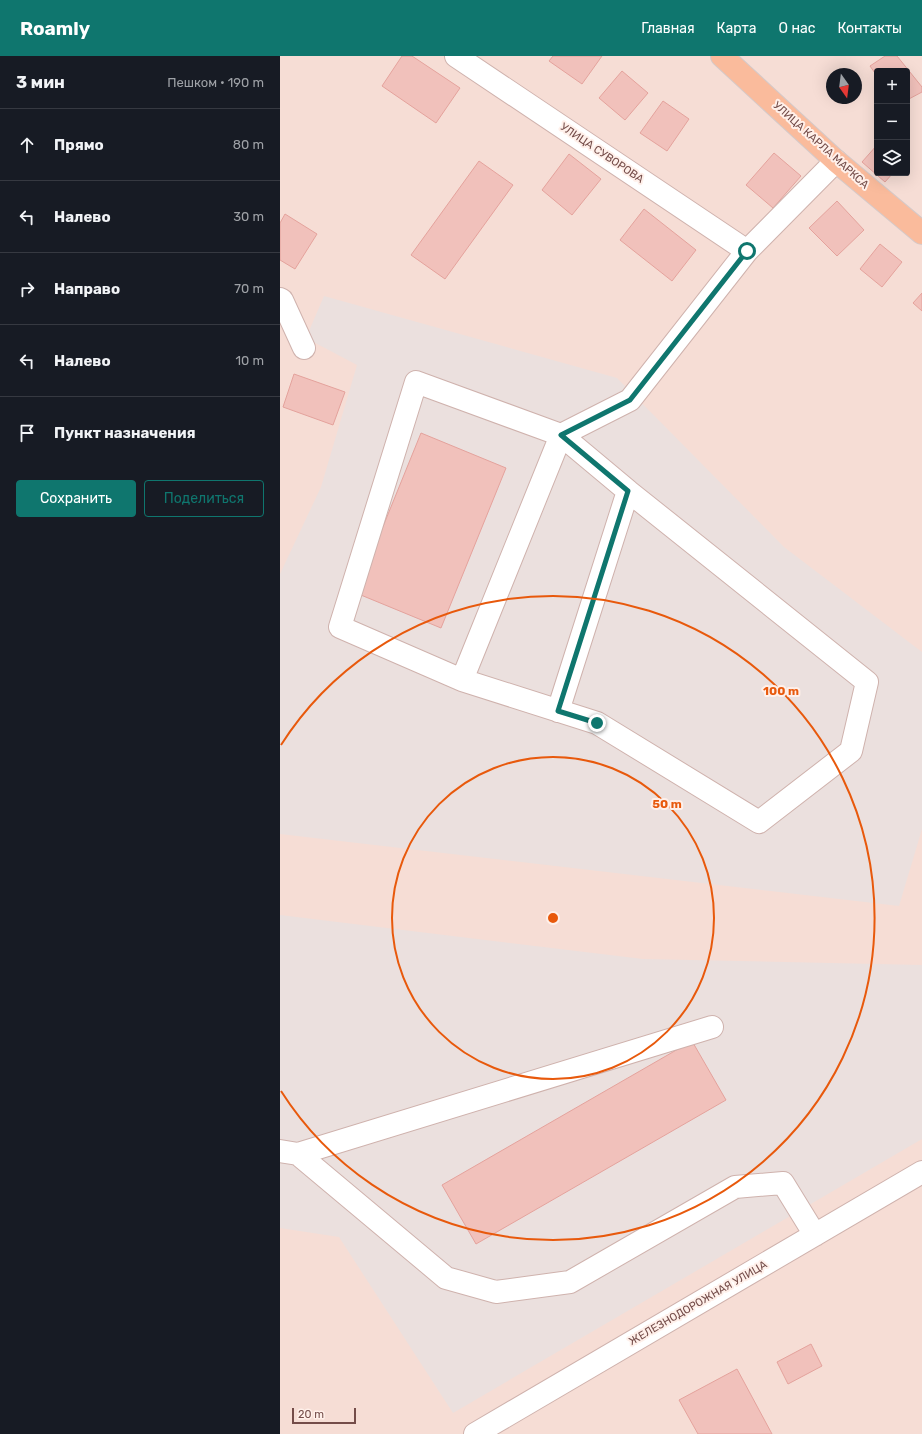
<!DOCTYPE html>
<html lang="ru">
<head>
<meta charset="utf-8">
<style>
	body { margin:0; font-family:Rubik,sans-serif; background:#242831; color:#f1f3f6 }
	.controls { position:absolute; right:12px; top:12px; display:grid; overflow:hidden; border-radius:4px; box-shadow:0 4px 16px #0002 }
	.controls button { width:36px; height:36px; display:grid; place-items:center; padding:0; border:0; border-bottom:1px solid #363941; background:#171b24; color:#f1f3f6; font:20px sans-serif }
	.compass { position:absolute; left:546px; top:12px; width:36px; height:36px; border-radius:50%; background:#171b24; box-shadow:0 4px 16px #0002; rotate:166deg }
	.scale { position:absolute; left:12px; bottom:10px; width:64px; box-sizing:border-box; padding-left:4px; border:2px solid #744c49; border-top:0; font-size:11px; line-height:14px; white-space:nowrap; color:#744c49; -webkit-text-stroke:3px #fff0ea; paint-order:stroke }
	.stop { position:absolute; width:12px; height:12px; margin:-9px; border:3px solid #0f766e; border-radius:50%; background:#fff }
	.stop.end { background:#0f766e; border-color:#fff; box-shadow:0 1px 4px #0008 }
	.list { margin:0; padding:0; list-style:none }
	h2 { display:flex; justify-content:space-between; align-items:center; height:52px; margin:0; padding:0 16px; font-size:17px }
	h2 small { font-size:13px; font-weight:400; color:#9ea1a6 }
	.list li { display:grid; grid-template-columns:26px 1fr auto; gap:12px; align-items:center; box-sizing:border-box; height:72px; padding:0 16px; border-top:1px solid #363941 }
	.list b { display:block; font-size:15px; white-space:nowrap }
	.list em { font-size:13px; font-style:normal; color:#9ea1a6 }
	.actions { display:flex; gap:8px; padding:12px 16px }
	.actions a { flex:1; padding:9px 0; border:1px solid #0f766e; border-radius:4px; text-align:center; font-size:14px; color:#0f766e }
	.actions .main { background:#0f766e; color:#fff }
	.icon { flex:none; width:22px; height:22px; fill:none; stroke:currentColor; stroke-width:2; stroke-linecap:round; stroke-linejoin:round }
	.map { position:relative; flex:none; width:642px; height:1378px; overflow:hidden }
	header { display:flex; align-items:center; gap:24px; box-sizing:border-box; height:56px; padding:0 20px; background:#0f766e; color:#fff }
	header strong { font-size:19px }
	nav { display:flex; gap:22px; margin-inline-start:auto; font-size:14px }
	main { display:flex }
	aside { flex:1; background:#171b24 }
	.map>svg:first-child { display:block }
	.residential { fill:#f6ddd5; fill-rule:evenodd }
	.industrial { fill:#ebe0de }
	.building { fill:#f1c1bb; stroke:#e4a29c }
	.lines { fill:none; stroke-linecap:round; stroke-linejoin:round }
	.minor-casing { stroke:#cfb2ad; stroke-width:24 }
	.major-casing { stroke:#d5c9c8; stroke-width:24 }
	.minor { stroke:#fff; stroke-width:22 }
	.major { stroke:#fabb9c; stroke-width:22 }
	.route { stroke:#0f766e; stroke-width:5 }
	.ring { fill:none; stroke:#e8590c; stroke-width:2 }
	.labels { text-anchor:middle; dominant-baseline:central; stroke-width:4; stroke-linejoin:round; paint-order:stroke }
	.street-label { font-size:11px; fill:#744c49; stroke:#fff0ea }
	.centre { fill:#e8590c; stroke:#fff0ea; stroke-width:2 }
	.ring-label { font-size:12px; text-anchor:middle; font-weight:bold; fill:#e8590c; stroke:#fff0ea; stroke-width:4; stroke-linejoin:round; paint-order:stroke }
</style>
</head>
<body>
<header>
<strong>Roamly</strong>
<nav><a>Главная</a><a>Карта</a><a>О нас</a><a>Контакты</a></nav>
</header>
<main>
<aside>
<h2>3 мин<small>Пешком · 190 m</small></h2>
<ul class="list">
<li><svg class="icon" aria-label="ahead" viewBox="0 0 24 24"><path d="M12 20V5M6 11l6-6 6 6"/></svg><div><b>Прямо</b></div><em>80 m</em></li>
<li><svg class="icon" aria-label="left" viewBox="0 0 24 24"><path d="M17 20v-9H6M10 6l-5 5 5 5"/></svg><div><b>Налево</b></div><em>30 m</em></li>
<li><svg class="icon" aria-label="right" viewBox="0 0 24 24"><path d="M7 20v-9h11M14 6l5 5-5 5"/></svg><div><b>Направо</b></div><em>70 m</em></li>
<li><svg class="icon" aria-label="left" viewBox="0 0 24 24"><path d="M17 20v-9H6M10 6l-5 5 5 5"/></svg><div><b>Налево</b></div><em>10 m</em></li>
<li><svg class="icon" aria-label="arrive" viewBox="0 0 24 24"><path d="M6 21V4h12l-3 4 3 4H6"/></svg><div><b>Пункт назначения</b></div></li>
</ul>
<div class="actions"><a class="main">Сохранить</a><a>Поделиться</a></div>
</aside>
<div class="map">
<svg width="642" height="1378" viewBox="0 0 642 1378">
	<rect width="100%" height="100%" fill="#fcebe3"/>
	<path class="residential" d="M0 0H642V1378H0ZM597 15H627V117H597ZM552 18H576V42H552Z"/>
	<path class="industrial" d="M44 240 337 322 504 491 642 596V773L619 850 0 778V518L41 431 77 309 26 282Z
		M0 859 363 903 642 909V1083L173 1357 59 1181 0 1172Z"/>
	<path class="building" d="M122 0H132L180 32 156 67 102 30Z
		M273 0H322L302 28 269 5Z
		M605 0H617L642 31V36L627 44V15H597V20L590 10Z
		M342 15 368 37 345 64 319 42Z
		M383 45 409 63 387 95 360 77Z
		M597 89V117H613L605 126 582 106Z
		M494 97 521 120 493 152 466 129Z
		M289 98 321 123 292 159 262 134Z
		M199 105 233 129 165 223 131 199Z
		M557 145 584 174 557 200 529 172Z
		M364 153 416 194 392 225 340 184Z
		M5 158 37 178 15 213 0 204V167Z
		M600 188 622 206 602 231 580 213Z
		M642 237V255L633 247Z
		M14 318 65 336 53 369 3 351Z
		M141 377 226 412 161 572 76 537Z
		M412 985 446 1044 196 1188 162 1129Z
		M531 1288 542 1310 508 1328 497 1306Z
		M457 1313 492 1378H418L399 1344Z"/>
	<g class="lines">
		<defs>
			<path id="minor" d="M176 0 467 195
				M0 243 2 244 24 292
				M182 624 60 571 136 326 281 379 348 435
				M278 655 348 435 587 626 571 695 479 766 317 667 182 624 281 379 350 344 467 195 556 105
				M0 1095 18 1098 432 971
				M18 1098 166 1222 216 1236 290 1226 455 1131 503 1127 535 1179
				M195 1378 642 1116"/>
			<path id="major" d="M442 0 556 105 642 177"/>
		</defs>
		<use href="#minor" class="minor-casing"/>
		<use href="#major" class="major-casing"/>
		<use href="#minor" class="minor"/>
		<use href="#major" class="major"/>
	</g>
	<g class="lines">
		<path class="route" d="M317 667 278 655 348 435 281 379 350 344 467 195"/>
	</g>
	<g class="ring">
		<circle cx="273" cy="862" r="161"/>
		<path d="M1 689A322 322 0 1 1 1 1035"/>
	</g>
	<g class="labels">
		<g class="street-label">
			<text transform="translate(541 89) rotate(42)">УЛИЦА КАРЛА МАРКСА</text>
			<text transform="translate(322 97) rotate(34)">УЛИЦА СУВОРОВА</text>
			<text transform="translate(418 1247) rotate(-30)">ЖЕЛЕЗНОДОРОЖНАЯ УЛИЦА</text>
		</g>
	</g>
	<circle cx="273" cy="862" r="6" class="centre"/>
	<g class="ring-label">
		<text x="501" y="639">100 m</text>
		<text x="387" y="752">50 m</text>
	</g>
</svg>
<div class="controls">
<button>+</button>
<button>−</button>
<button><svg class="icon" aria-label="layers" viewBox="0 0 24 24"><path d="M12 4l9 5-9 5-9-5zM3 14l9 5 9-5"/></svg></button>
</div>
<svg class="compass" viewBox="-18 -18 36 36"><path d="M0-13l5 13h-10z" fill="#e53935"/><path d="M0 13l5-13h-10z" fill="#9ea1a6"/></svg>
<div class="scale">20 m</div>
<div class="stop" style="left:467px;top:195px"></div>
<div class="stop end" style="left:317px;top:667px"></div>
</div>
</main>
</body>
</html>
